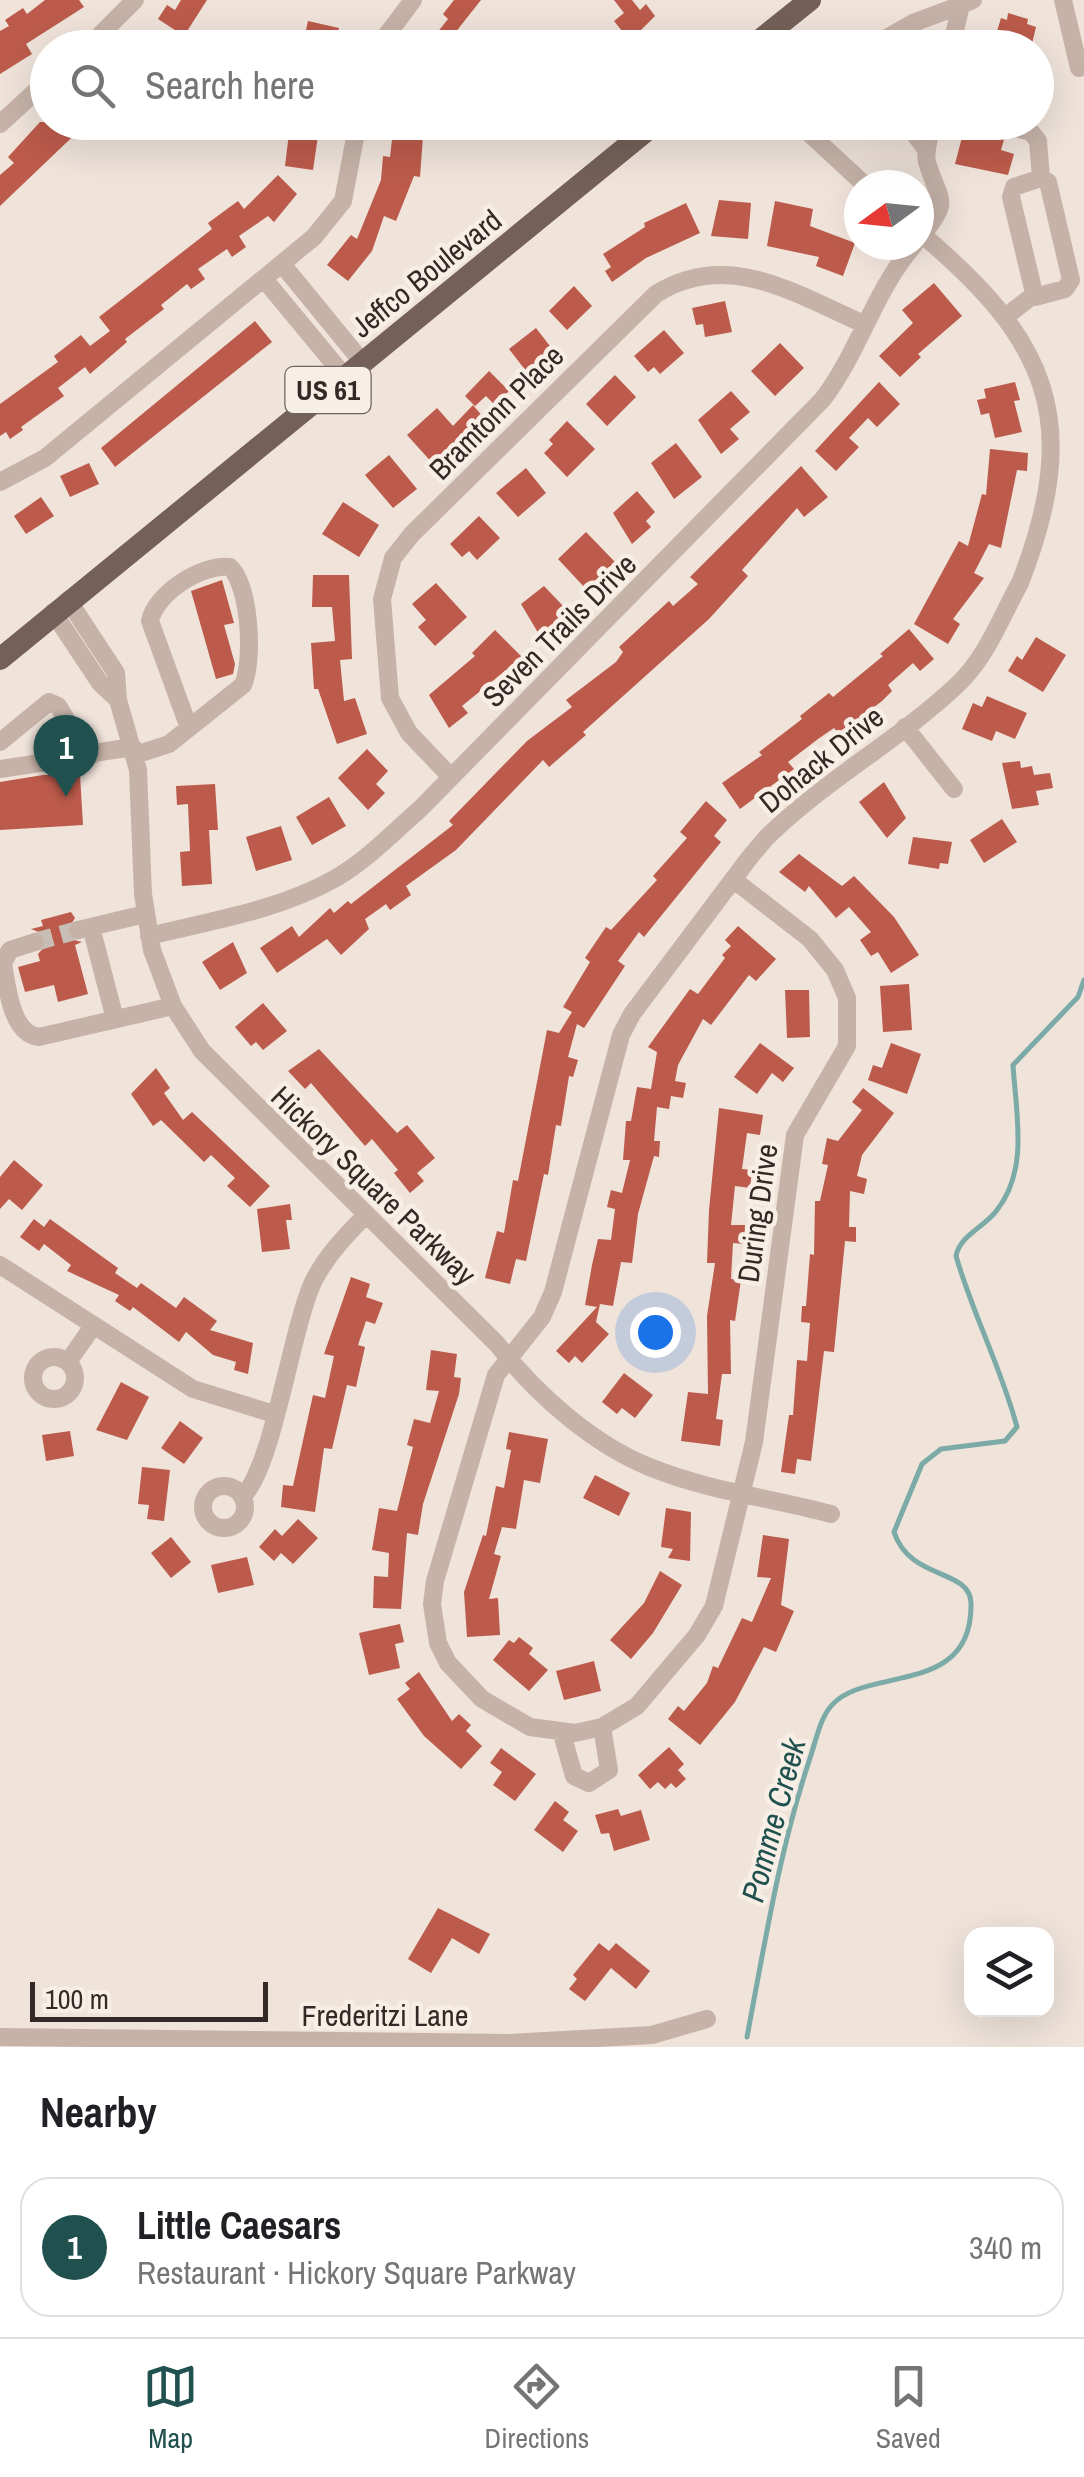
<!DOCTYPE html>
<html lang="en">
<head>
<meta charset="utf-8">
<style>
	body { margin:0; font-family:"Archivo Narrow",sans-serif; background:#f2f2f2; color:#202124 }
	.controls { position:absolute; right:30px; bottom:30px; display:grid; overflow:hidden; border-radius:20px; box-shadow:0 10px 40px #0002 }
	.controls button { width:90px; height:90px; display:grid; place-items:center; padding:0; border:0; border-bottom:2px solid #e0e0e0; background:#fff; color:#202124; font:50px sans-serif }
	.compass { position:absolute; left:844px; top:170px; width:90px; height:90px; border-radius:50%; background:#fff; box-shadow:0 10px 40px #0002; rotate:255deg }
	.scale { position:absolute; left:30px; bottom:25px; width:238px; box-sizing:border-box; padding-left:10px; border:5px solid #332a27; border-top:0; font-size:28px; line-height:35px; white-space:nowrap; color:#332a27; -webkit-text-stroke:8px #f7eee6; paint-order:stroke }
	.you { position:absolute; left:655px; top:1332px; width:35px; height:35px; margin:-25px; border:8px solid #fff; border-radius:50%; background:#1a73e8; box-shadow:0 0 0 15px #1a73e833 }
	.badge { display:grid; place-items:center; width:65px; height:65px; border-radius:50%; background:#20514f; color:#fff; font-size:32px; font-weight:700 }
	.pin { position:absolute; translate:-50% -82px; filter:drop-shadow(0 2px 5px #0008) }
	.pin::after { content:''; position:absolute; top:52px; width:35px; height:30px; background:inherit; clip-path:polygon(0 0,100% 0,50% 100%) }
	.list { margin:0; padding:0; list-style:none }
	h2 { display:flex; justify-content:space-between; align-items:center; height:130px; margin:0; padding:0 40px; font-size:42px }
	h2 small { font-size:32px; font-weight:400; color:#757577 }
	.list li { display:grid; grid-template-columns:65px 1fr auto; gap:30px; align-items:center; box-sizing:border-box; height:140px; margin:0 20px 20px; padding:0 20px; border:2px solid #e0e0e0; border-radius:30px }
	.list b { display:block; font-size:38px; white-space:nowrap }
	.list p { margin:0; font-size:32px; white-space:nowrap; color:#757577 }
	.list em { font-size:32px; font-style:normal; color:#757577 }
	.icon { flex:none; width:55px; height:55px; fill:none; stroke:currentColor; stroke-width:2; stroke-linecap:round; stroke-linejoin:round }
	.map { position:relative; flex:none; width:1084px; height:2047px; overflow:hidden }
	.search { position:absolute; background:#fff; box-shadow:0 10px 40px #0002; left:30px; right:30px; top:30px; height:110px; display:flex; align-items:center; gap:25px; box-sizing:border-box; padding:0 35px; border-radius:55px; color:#757577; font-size:38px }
	.sheet { height:290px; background:#fff }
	nav { display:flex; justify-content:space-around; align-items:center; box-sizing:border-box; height:140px; border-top:2px solid #e0e0e0; background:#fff; font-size:28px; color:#757577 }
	nav a { display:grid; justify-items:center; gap:5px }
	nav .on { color:#20514f }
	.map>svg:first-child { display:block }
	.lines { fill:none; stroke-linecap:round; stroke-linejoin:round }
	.stream { stroke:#7baaa7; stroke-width:5 }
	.building { fill:#bc5b4b }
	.minor-tunnel { stroke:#c9beb6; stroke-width:18; stroke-dasharray:18 9; stroke-linecap:butt }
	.minor { stroke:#c6b2a7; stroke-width:18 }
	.major { stroke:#746059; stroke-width:22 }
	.labels { text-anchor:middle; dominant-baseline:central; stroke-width:9; stroke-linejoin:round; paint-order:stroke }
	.shield { fill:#f7eee6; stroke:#6e6560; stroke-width:2.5 }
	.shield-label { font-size:28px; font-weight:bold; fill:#332a27 }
	.street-label { font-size:30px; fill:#332a27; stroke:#f7eee6 }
	.water-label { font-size:32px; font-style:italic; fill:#20514f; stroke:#f7eee6 }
</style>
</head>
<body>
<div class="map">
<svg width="1084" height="2047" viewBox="0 0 1084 2047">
	<rect width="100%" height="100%" fill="#efe3da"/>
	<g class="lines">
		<path class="stream" d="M747 2037C765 1942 780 1847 811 1755 816 1740 820 1719 831 1706 866 1665 973 1698 971 1603 970 1568 910 1581 894 1532L922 1464 941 1449 1005 1441 1017 1427C1001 1367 973 1315 956 1256 960 1235 985 1227 997 1210 1029 1169 1016 1114 1013 1065L1078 997 1084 980"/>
	</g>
	<path class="building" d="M45 0H79L84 7 26 44 32 54 0 74V31L9 26 5 20 23 8 27 14Z
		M181 0H207L184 36 158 19 167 5 175 10Z
		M454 0H481L451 38 463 48H425L448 19 443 14Z
		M614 0H632L640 10 646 4 655 16 630 41 614 21 624 13Z
		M1008 13 1028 19 1027 24 1036 27 1031 48H992L1001 18 1007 20Z
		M308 21 339 28 335 48H302Z
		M40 122H88L0 206V175L14 163 8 157Z
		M394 122H424L420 177 414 176 396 221 384 216 372 251 348 281 327 265 351 235 357 239 381 180 383 156 390 157Z
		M966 122H1009L1001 150 1014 154 1008 175 955 164Z
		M290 125 319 129 313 170 285 166Z
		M278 175 297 194 274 222 268 216 239 236 246 247 232 257 227 249 198 269 205 279 191 289 187 284 161 305 164 309 125 339 127 342 90 374 85 367 58 388 64 396 21 427 23 430 10 439 6 432 0 436V404L58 362 54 356 81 335 90 346 110 331 99 317 212 229 208 223 238 201 244 209Z
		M719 200 751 203 748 239 711 236Z
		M775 201 813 209 810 226 855 243 843 276 816 266 819 257 767 246Z
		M686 203 700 233 646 258 612 282 605 271 611 267 603 254 645 227 644 223Z
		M934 283 962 316 918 354 921 357 900 377 879 356 913 323 902 310Z
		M574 286 592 306 567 330 549 311Z
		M725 301 732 332 705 337 703 324 696 325 692 308Z
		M255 321 272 342 115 467 101 448Z
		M536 328 553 350 526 371 509 349Z
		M664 330 684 353 660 374 654 367 648 372 634 356Z
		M780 343 804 368 775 396 751 371Z
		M489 371 509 391 495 405 486 396 475 406 465 396Z
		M615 375 636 397 607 426 586 404Z
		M879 382 900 404 877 427 868 418 849 438 859 447 836 471 815 451Z
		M1015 382 1020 400 1014 401 1022 432 995 438 989 413 981 415 977 400 986 398 984 389Z
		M731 391 750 412 730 429 739 439 721 454 698 420Z
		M473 405 483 417 435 466 407 435 437 408 453 426Z
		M567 421 595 449 567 477 544 453 553 444 549 440Z
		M676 443 702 477 674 499 651 463Z
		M990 449 1028 453 1027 471 1017 470 1001 548 989 544 974 573 984 578 953 619 960 624 948 644 914 624 959 541 968 546 982 494 986 495Z
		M389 455 417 489 393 508 365 475Z
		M89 463 99 484 70 497 60 476Z
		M801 466 828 497 804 517 797 508 742 570 748 576 709 619 583 732 586 735 549 767 543 760 456 850 406 886 411 895 390 910 386 904 365 919 369 929 341 955 327 939 277 973 260 948 292 926 299 937 330 908 334 913 348 901 351 904 453 825 449 821 527 741 572 707 566 700 616 662 623 652 619 647 669 601 673 606 698 584 690 577Z
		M526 468 546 493 518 517 496 493Z
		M637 491 655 512 646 521 651 527 632 544 613 513Z
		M41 497 54 516 26 534 14 516Z
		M343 502 379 525 359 557 322 534Z
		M479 516 500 538 477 560 469 551 462 557 450 544Z
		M586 532 615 562 586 589 558 559Z
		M313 575H349L352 659 340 660 344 701 355 698 367 734 337 744 318 689H314L311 643 335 641 332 607H312Z
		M222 580 234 623 224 625 235 664 233 674 216 679 191 591Z
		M436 583 467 617 435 646 418 627 426 620 412 604Z
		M544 586 565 608 556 615 560 620 540 636 521 604Z
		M909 629 934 659 920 671 913 663 888 685 892 691 882 701 839 734 834 728 818 739 788 762 794 769 740 809 722 783 762 755 759 752 802 719 800 716 829 693 833 697 883 656 880 654Z
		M495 630 522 657 462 706 468 713 449 728 429 695 475 656 472 653Z
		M1036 637 1066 655 1043 692 1008 671 1017 656 1022 660Z
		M987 696 1027 713 1015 739 996 731 992 741 962 729 973 703 982 707Z
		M367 749 388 771 376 784 385 793 368 810 338 778Z
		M1020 761 1021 768 1032 766 1034 775 1050 773 1053 788 1036 791 1039 805 1012 809 1002 763Z
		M43 775H80L83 825 0 830V782Z
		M884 782 906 818 887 838 859 802Z
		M215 784 218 830H209L212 884 182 886 180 852 190 851 188 804 177 805 176 786Z
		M329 797 346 826 312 845 296 817Z
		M706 801 727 820 714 836 721 842 644 937 639 932 618 961 625 966 584 1028 577 1024 568 1057 578 1060 573 1077 569 1076 561 1126 556 1125 548 1175 544 1174 526 1261 516 1259 510 1284 485 1278 497 1231 504 1233 513 1180 518 1181 547 1030 559 1033 572 1012 563 1007 590 962 585 958 606 927 611 930 657 880 653 876 687 838 680 832Z
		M1002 819 1017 842 984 863 970 840Z
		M281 826 292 860 256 871 246 837Z
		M913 837 952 842 948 864 940 863 939 869 908 864Z
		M799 854 842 886 854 876 894 917 919 955 891 973 878 952 871 956 860 940 871 932 849 907 836 918 809 886 805 892 779 872Z
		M71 912 75 918 66 932 70 939 82 942 75 945 88 994 58 1002 54 985 25 992 18 967 40 961 38 954 47 944 44 934 31 929 43 926 41 920Z
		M738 926 776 959 756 981 749 975 711 1025 703 1019 678 1065 675 1081 686 1083 683 1098 671 1096 669 1109 657 1107 654 1141H660L659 1157 654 1156 638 1214 632 1263 621 1262 613 1306 600 1304 596 1322 609 1334 582 1363 575 1356 569 1363 556 1351 597 1307 585 1305 592 1265 598 1239 611 1240 615 1209 607 1207 611 1190 622 1193 630 1160H623L626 1121H631L637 1087 651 1089 657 1052 648 1047 690 989 698 994 725 958 722 955 731 946 725 940Z
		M233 942 247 973 220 990 202 962Z
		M909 984 912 1030 883 1032 880 986Z
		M785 990H809L810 1037 787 1038Z
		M263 1003 287 1031 263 1050 256 1042 251 1046 235 1027Z
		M760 1043 794 1068 783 1082 772 1073 757 1094 734 1077Z
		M891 1043 921 1054 907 1094 868 1080 873 1065 882 1068Z
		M319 1049 397 1133 407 1125 435 1158 417 1173 424 1181 410 1193 394 1173 398 1170 372 1139 365 1146 311 1083 305 1089 288 1071Z
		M156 1068 170 1088 164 1093 183 1120 192 1112 270 1186 250 1207 227 1186 235 1178 211 1155 204 1162 161 1120 153 1126 131 1094Z
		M863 1088 894 1113 862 1155 857 1176 867 1179 864 1194 850 1191 849 1227H856V1242L845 1241 834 1352 824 1351 811 1461 797 1459 795 1474 781 1472 789 1415H793L797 1360 807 1361 810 1323 801 1322 802 1306H806L810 1254 814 1255 815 1201H820L828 1165 822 1164 827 1138 838 1141 862 1110 852 1102Z
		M719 1108 763 1115 760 1135 747 1133 742 1169 752 1170 750 1188 735 1186 731 1225H745L744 1244 733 1243 731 1279 741 1280 735 1321 730 1320 731 1374H722L716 1419 723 1420 720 1446 681 1441 688 1392 708 1394 707 1316 715 1263H707L709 1210Z
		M14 1160 43 1185 22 1210 9 1199 0 1209V1177Z
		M290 1204 292 1220H286L290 1249 262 1252 257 1209Z
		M34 1219 44 1227 50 1219 118 1268 115 1273 137 1288 141 1283 176 1308 184 1297 217 1321 210 1330 253 1343 248 1374 234 1370 236 1362 213 1355 186 1332 179 1342 133 1307 130 1311 115 1301 119 1295 67 1271 71 1265 44 1244 39 1251 20 1237Z
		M351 1277 370 1284 366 1297 383 1303 375 1324 366 1321 358 1345 365 1347 356 1387 347 1385 332 1449 324 1448 315 1512 281 1507 283 1485 293 1486 313 1395 325 1398 334 1356 324 1354Z
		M431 1350 457 1354 454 1377 461 1378 459 1394 423 1504 418 1535 407 1533 401 1609 373 1608 374 1576 388 1577 389 1553 372 1550 379 1508 397 1511 413 1447 407 1445 414 1419 430 1423 439 1391 426 1390Z
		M624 1373 653 1395 635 1418 622 1408 617 1414 602 1402Z
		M121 1382 149 1397 127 1440 96 1430Z
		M180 1421 203 1438 184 1464 161 1448Z
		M70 1431 74 1456 46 1461 42 1435Z
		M509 1432 548 1439 540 1483 524 1480 516 1529 502 1527 494 1554 501 1556 489 1599 498 1598 500 1635 467 1637 464 1592 483 1535 486 1536 496 1486 504 1488 511 1450 506 1449Z
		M142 1467 170 1470 164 1521 147 1519 149 1505 138 1504Z
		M595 1475 630 1493 619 1516 583 1498Z
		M666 1508 691 1512 690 1561 668 1558 673 1549 661 1547Z
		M298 1519 318 1538 293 1564 281 1553 274 1561 259 1547 275 1529 282 1536Z
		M763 1535 789 1539 781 1605 794 1611 776 1652 764 1647 735 1702 700 1745 668 1719 678 1706 684 1711 707 1683 713 1666 718 1668 742 1618 752 1622 771 1578 757 1577Z
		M171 1537 191 1562 171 1578 151 1553Z
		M247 1557 254 1585 218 1593 211 1565Z
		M660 1571 682 1585 653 1633 631 1659 610 1640 644 1603Z
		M400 1624 404 1642 395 1644 400 1668 369 1675 359 1633Z
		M519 1637 533 1648 529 1654 548 1670 529 1691 493 1660 509 1640 514 1643Z
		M594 1661 601 1691 564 1700 556 1671Z
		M419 1672 452 1721 459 1714 471 1725 466 1731 482 1746 461 1769 424 1736 397 1699 410 1689 405 1683Z
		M669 1747 684 1764 678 1770 686 1779 676 1788 671 1783 665 1789 658 1782 650 1789 638 1775Z
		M501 1748 536 1774 515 1801 493 1785 502 1772 490 1763Z
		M555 1801 569 1812 563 1820 578 1831 563 1852 534 1830Z
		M618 1809 621 1816 641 1810 650 1840 614 1851 609 1833 601 1834 595 1815Z
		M438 1908 490 1934 479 1954 452 1938 431 1973 408 1959Z
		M599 1943 609 1951 616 1943 650 1971 636 1989 611 1968 585 2001 569 1989 577 1979 573 1975Z"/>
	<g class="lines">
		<path class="minor-tunnel" d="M35 942 78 930"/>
		<path class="minor" d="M1063 0 1079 68
			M87 48 135 0
			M377 48 413 0
			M869 48 913 23 961 5
			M951 48 961 5 973 0
			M797 122 865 185
			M906 122 927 151
			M0 124 48 80
			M1019 129 1031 132 1038 141 1041 178
			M919 239C952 198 940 205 927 162 924 150 931 134 933 122
			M282 264 363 363
			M264 279 345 377
			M1009 314 1031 297H1035L1065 289 1071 280 1048 182 1041 178 1014 187 1011 197 1035 297
			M0 482 45 458 314 237 343 201 358 122
			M68 600 116 673 118 700 138 770 143 894 152 950 173 1006 202 1051 497 1344C536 1394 593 1445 652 1468 709 1491 772 1498 831 1514
			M53 612 100 683 118 700
			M905 727 954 789
			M0 742 49 702 58 706 87 754 133 747
			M135 755 169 744 243 685C254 659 250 587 230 567 201 564 156 593 150 621L189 728
			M0 769 92 755
			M451 777 409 733 390 698 382 599 393 558 412 534 656 294C728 249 795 294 864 324
			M734 880 810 939 835 970 847 998V1046L795 1135 754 1442 714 1606 697 1635 637 1706 602 1727 575 1733 530 1727 482 1699 448 1663 438 1643 432 1604 435 1581 496 1375 542 1317 553 1292 621 1035 632 1014 750 857 766 838C824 781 897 741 956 686 986 659 1001 617 1020 583 1084 419 1047 339 919 232
			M91 927 115 1019
			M78 930 145 914
			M149 936C211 921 280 910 336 878 367 860 394 832 421 808L823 399C860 350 874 291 914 245
			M35 942 10 950 3 963C7 986 11 1034 39 1037L173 1006
			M0 1265 193 1389 274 1414
			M33 1378a21 21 0 1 1 42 0a21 21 0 1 1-42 0Z
			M68 1362 93 1326
			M203 1507a21 21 0 1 1 42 0a21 21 0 1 1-42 0Z
			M242 1497C273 1468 291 1330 313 1282 326 1256 346 1235 366 1215
			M562 1734 574 1776 589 1783 609 1770 602 1727
			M0 2037 509 2043 652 2035 707 2019"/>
		<path class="major" d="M750 48 810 0
			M0 659 657 122"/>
	</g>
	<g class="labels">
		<rect class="shield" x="285.5" y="367" width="85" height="46" rx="8"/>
		<g class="shield-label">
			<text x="328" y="390">US 61</text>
		</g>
		<g class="street-label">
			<text transform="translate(426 273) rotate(-39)">Jeffco Boulevard</text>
			<text transform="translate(496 412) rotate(-45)">Bramtonn Place</text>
			<text transform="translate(559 630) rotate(-45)">Seven Trails Drive</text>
			<text transform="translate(821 759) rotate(-39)">Dohack Drive</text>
			<text transform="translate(374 1185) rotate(44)">Hickory Square Parkway</text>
			<text transform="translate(757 1213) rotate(-82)">During Drive</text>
			<text x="385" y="2015">Frederitzi Lane</text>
		</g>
		<g class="water-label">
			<text transform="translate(773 1820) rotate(-75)">Pomme Creek</text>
		</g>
	</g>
</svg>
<div class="controls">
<button><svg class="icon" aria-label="layers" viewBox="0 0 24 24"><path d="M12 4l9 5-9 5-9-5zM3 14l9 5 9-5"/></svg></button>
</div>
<svg class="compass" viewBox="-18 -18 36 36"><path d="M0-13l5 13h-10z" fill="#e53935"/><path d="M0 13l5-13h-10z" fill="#757577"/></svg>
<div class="scale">100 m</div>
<div class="you"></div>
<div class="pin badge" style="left:66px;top:797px">1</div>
<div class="search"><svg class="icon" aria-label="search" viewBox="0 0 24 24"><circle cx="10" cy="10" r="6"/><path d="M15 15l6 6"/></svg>Search here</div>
</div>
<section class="sheet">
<h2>Nearby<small></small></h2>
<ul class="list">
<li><span class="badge">1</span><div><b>Little Caesars</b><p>Restaurant · Hickory Square Parkway</p></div><em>340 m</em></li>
</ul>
</section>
<nav>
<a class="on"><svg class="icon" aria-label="map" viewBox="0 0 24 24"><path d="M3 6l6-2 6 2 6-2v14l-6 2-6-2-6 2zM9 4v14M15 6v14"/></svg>Map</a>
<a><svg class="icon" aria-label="directions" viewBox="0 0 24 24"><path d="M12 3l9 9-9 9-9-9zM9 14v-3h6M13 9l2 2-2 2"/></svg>Directions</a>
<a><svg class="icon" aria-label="saved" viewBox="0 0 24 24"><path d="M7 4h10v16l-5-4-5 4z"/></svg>Saved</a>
</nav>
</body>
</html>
